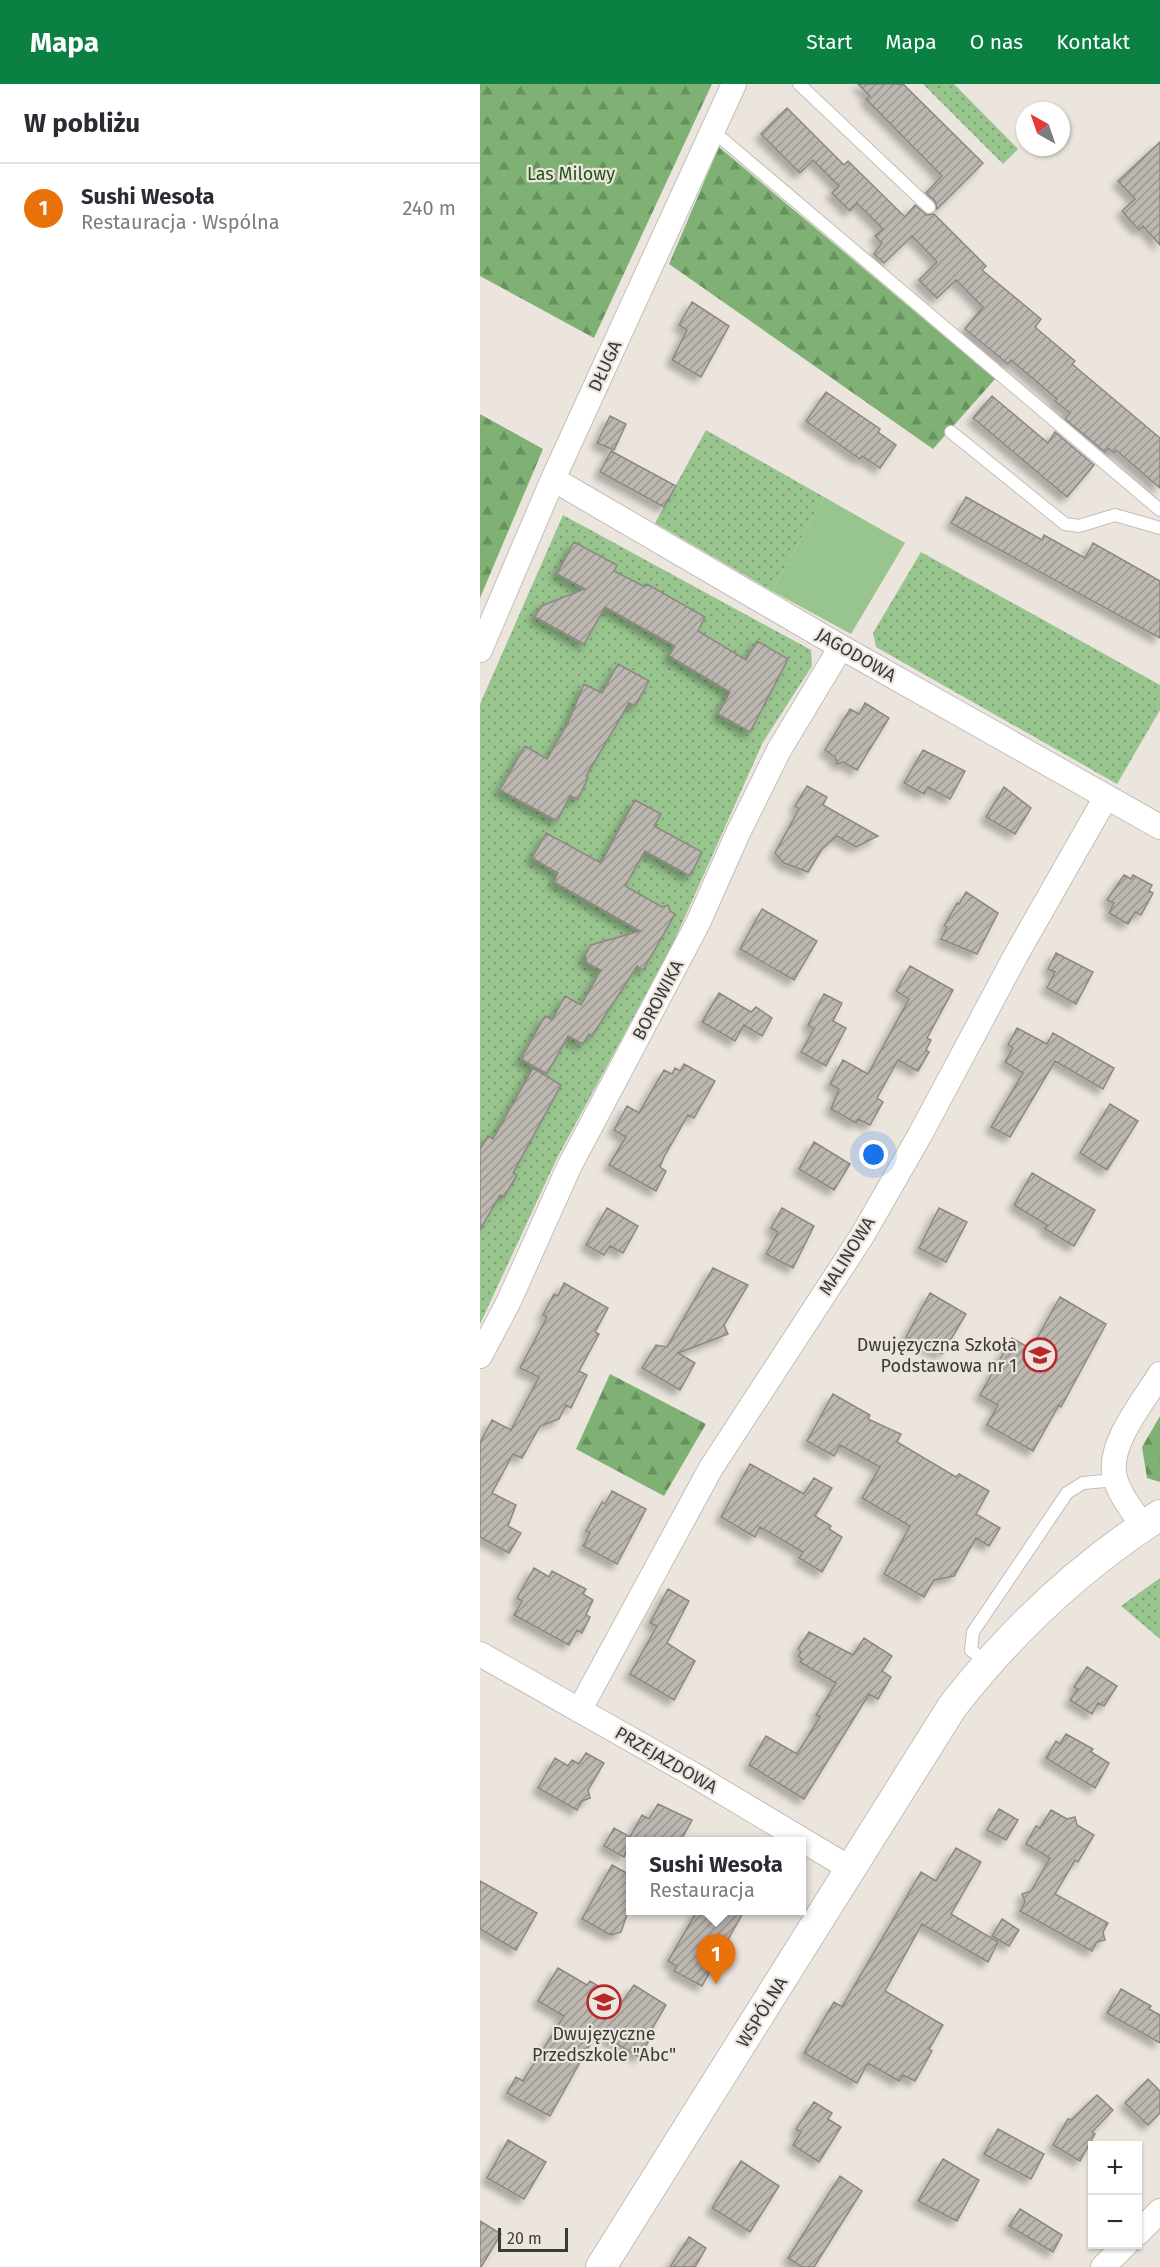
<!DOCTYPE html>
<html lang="pl">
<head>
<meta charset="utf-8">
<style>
	body { margin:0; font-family:"Fira Sans",sans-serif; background:#f2f2f3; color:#2b2b33 }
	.controls { position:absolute; right:18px; bottom:18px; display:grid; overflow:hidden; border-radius:0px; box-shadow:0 2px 4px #0004 }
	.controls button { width:54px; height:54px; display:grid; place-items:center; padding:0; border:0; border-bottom:2px solid #e1e1e2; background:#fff; color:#2b2b33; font:30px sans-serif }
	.compass { position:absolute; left:536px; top:18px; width:54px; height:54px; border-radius:50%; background:#fff; box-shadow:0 2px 4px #0004; rotate:320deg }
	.scale { position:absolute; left:18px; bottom:15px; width:70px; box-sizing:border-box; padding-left:6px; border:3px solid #3c3a38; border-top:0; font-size:16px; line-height:21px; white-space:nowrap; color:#3c3a38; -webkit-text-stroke:4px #ebe5de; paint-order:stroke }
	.you { position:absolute; left:394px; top:1071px; width:21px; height:21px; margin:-15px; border:4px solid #fff; border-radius:50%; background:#1a73e8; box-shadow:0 0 0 9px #1a73e833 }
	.badge { display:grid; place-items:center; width:39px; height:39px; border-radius:50%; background:#0b8043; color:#fff; font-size:20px; font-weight:700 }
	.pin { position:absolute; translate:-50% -50px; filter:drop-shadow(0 2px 3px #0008) }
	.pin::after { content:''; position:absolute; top:32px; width:21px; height:18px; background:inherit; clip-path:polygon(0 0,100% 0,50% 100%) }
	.popup { position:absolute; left:146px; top:1753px; width:180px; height:78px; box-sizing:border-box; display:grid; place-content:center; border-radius:0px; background:#fff; filter:drop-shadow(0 2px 4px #0005); font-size:20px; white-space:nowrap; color:#7c7c81 }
	.popup b { font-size:22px; color:#2b2b33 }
	.popup::after { content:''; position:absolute; left:50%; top:100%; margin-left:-12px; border:12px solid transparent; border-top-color:#fff }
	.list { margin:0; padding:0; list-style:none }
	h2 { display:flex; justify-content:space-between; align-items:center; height:78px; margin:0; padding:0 24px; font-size:26px }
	h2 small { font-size:20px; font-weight:400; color:#7c7c81 }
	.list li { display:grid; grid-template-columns:39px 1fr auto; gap:18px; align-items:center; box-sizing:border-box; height:90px; padding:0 24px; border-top:2px solid #e1e1e2 }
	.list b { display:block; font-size:22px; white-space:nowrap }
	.list p { margin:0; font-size:20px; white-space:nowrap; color:#7c7c81 }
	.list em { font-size:20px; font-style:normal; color:#7c7c81 }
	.map { position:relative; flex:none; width:680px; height:2183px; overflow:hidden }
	header { display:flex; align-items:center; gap:36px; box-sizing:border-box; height:84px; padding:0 30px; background:#0b8043; color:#fff }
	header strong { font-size:28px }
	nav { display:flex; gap:33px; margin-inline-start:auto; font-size:21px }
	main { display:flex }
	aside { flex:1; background:#fff }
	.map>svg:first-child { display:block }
	.grass { fill:url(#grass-dots) }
	.forest { fill:url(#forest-firs) }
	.green { fill:#98c48e }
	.building { fill:url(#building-hatch); stroke:#8d8882; stroke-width:1.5; filter:url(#shadow) }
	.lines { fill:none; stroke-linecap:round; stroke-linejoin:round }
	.service-casing { stroke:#c3beb8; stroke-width:14 }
	.minor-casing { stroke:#c3beb8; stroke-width:26 }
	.tertiary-casing { stroke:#c3beb8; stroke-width:32 }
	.service { stroke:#fff; stroke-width:12 }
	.minor { stroke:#fff; stroke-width:24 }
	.tertiary { stroke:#fff; stroke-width:30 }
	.labels { text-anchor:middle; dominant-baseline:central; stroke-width:4.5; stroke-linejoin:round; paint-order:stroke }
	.park-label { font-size:18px; fill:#235416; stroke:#ebe5de }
	.street-label { font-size:18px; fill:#3c3a38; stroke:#ebe5de }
	.poi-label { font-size:18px; fill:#3c3a38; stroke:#ebe5de; text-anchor:end }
</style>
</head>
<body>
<header>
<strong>Mapa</strong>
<nav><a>Start</a><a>Mapa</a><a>O nas</a><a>Kontakt</a></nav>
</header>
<main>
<aside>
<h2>W pobliżu<small></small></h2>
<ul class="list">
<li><span class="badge" style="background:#e8710a">1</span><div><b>Sushi Wesoła</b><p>Restauracja · Wspólna</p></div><em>240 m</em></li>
</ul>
</aside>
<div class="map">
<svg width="680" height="2183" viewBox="0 0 680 2183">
	<defs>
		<pattern id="grass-dots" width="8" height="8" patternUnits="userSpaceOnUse" patternTransform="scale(1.5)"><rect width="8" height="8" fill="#98c48e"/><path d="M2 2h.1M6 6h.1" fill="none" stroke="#7da075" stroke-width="1.8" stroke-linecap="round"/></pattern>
		<pattern id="forest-firs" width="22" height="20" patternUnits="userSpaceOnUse" patternTransform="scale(1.5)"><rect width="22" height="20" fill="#7eb173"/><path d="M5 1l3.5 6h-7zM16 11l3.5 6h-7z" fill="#68915f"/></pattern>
		<pattern id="building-hatch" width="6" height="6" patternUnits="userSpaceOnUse" patternTransform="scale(1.5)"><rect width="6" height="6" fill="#bdb7b1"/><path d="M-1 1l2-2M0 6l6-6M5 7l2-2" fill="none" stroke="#9b9691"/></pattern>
		<filter id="shadow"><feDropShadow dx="-5.5" dy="5.5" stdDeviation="3" flood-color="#0004"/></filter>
	</defs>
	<rect width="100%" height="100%" fill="#ebe5de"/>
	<path class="grass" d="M443 0H474L538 65 523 80Z
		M226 346 344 413 292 507 175 439Z
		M83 431 331 566 332 582 283 658 191 864 77 1074 0 1240V620Z
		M441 468 680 601V626L637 700 396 563 393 549Z
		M680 1494V1555L641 1522Z"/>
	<path class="forest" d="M0 0H232L114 254 0 192Z
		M239 63 515 295 453 365 189 180Z
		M0 330 63 365 0 514Z
		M130 1290 226 1340 184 1412 96 1365Z
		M680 1332V1398L667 1394 662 1363Z"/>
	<path class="green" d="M344 413 425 459 371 550 292 507Z"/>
	<path class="building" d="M378 0H423L503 79 457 125 455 117 446 109 462 92 386 15 390 12Z
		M307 24 364 81 368 77 425 133 435 121 447 131 454 130 506 182 502 186 561 235 555 243 595 277 592 280 680 354V404L636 366 634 369 628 364 625 368 585 335 590 329 575 317 577 315 531 276 528 280 485 245 503 223 476 196 457 214 439 196 457 178 432 152 404 179 394 170 402 159 395 152 403 145 377 119 370 127 352 109 359 102 333 76 320 89 281 50Z
		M680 58V161L663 142 659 146 642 127 655 115 638 97Z
		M212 218 249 242 221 293 192 276 207 246 199 241Z
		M346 308 400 345 398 348 416 361 400 384 382 372 380 375 326 337Z
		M512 312 568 359 575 348 614 381 587 413 493 334Z
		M130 332 146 340 134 366 117 359Z
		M131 367 196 402 184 423 120 388Z
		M486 413 562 456 564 451 605 474 613 459 680 497V554L471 439Z
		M94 458 137 481 134 487 165 503 167 500 225 533 218 547 266 576 277 557 308 575 270 648 238 630 250 608 189 572 195 562 125 523 104 560 55 533 61 522 105 505 77 490Z
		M138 580 169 597 155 622 149 619 106 692 108 694 98 715 90 712 77 737 20 706 45 662 67 675 88 639 104 600 122 609Z
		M385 619 409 634 377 686 363 678 357 680 355 673 345 666 370 625 379 630Z
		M443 666 485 687 470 715 448 703 444 710 424 699Z
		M327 702 347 713 343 721 398 752 376 763 357 752 342 765 328 788 304 779 295 769 319 725 315 722Z
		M524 703 551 724 535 750 506 733Z
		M155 716 181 730 174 742 222 768 210 792 165 767 145 802 182 823 188 821 190 827 195 830 163 886 157 882 112 952 109 950 103 960 88 952 67 990 41 975 65 932 72 936 85 912 101 921 121 886 107 879 105 871 111 861 160 847 74 798 78 789 52 774 66 749 121 779Z
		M644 791 651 795 653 791 672 801 669 807 673 809 661 831 655 828 648 840 629 829 634 819 627 816Z
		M486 808 518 829 497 870 461 855 467 843 464 842 477 819 479 820Z
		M282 825 337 857 314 896 260 865Z
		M576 869 613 888 596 920 567 904 575 888 568 885Z
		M430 882 473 906 447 954 451 956 446 966 449 968 438 987 418 976 397 1014 403 1018 390 1041 378 1035 376 1039 351 1025 359 1005 350 1000 363 976 388 990 429 915 416 907Z
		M239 909 271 928 276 923 292 934 282 952 264 941 255 957 222 938Z
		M344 910 362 919 353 937 366 944 346 982 321 968 334 945 328 941Z
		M537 944 567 960 573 949 634 984 623 1005 575 977 530 1053 511 1043 543 989 525 978 533 964 528 961Z
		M204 980 235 997 214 1034 208 1031 184 1073 180 1083 186 1087 176 1107 129 1081 146 1053 134 1046 147 1022 159 1029 184 986 192 990 195 984 200 987Z
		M53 984 81 1001 33 1089 37 1091 24 1113 20 1111 0 1146V1065L8 1052 13 1055Z
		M630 1020 658 1037 627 1086 600 1069Z
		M334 1058 370 1080 354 1106 319 1085Z
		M552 1089 615 1126 594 1162 565 1145 567 1141 534 1121Z
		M127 1124 158 1142 143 1169 130 1162 124 1171 106 1161Z
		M302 1124 334 1142 313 1184 286 1170 298 1148 291 1144Z
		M459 1124 487 1138 466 1178 439 1164Z
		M233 1184 268 1201 244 1241 248 1250 198 1269 215 1279 200 1306 162 1284 176 1261 187 1263Z
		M84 1199 128 1224 115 1248 119 1250 99 1287 107 1291 91 1324 86 1321 79 1335 60 1342 42 1374 33 1370 12 1409 36 1421 28 1442 41 1449 29 1469 0 1453V1359L12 1336 31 1346 59 1293 40 1284 67 1233 63 1231 74 1210 78 1212Z
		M450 1209 486 1230 462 1270 426 1253Z
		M580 1213 626 1240 581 1323 579 1321 553 1367 507 1341 518 1321 500 1311 532 1254 551 1265Z
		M353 1310 390 1331 388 1335 421 1350 417 1358 476 1393 479 1390 509 1407 496 1430 520 1444 509 1462 496 1454 474 1492 454 1496 444 1513 404 1490 430 1442 382 1414 400 1383 360 1361 354 1372 327 1357Z
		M270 1380 324 1410 334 1394 352 1404 335 1432 351 1442 349 1445 362 1453 342 1488 319 1474 323 1468 280 1443 275 1453 241 1433Z
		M132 1407 166 1425 137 1480 103 1462 110 1449 106 1447 122 1418 125 1420Z
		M54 1484 69 1493 72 1487 106 1505 103 1510 113 1516 106 1531 110 1533 102 1549 97 1546 89 1561 34 1531 42 1517 37 1514Z
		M188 1505 209 1517 187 1559 215 1577 194 1616 150 1590 177 1542 170 1539Z
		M329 1548 373 1571 384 1554 412 1572 402 1587 411 1593 398 1615 389 1610 324 1715 269 1681 286 1652 317 1670 340 1633 336 1631 356 1599 320 1578 322 1575 318 1572 321 1568 318 1565Z
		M607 1583 637 1602 624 1622 618 1619 612 1630 590 1616 598 1605 594 1603Z
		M586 1650 613 1665 611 1668 629 1679 615 1704 566 1674 576 1657 580 1660Z
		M106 1669 124 1679 108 1706 110 1714 102 1717 97 1726 58 1704 75 1674 88 1682 92 1676 99 1680Z
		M178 1720 212 1736 200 1758H150L144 1773 124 1762 134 1744 150 1753 162 1731 169 1735Z
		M519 1725 538 1736 526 1756 507 1746Z
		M571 1726 587 1735 595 1733 597 1741 614 1751 598 1778 595 1776 575 1810 628 1839 623 1848 625 1856 617 1858 612 1867 540 1827 545 1818 542 1810 551 1807 570 1774 546 1760 556 1742 560 1744Z
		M476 1764 501 1778 471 1830 518 1858 508 1878 442 1840 405 1907 463 1941 449 1965 452 1967 435 1997 423 1991 419 1997 388 1979 377 1999 324 1969 354 1918 362 1923 441 1788 456 1797Z
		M132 1781 150 1791V1822L141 1848 131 1851 102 1835Z
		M0 1797 57 1829 36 1866 0 1845Z
		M217 1827H264L222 1902 194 1887 197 1882 188 1877Z
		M522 1835 539 1846 529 1862 512 1852Z
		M78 1884 107 1901 110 1897 143 1917 154 1901 186 1921 166 1955 169 1957 159 1973 117 1948 70 2032 27 2009 36 1993 43 1997 84 1932 58 1917Z
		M641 1905 671 1922 669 1925 680 1931V1959L627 1929Z
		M668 1995 680 2007V2029L668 2041 645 2019Z
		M617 2011 633 2026 612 2048 615 2050 600 2077 573 2061 588 2035 591 2036Z
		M334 2018 352 2029 348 2035 361 2043 339 2078 313 2061 321 2048 316 2045Z
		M518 2045 564 2070 551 2095 504 2070Z
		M28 2056 66 2078 44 2115 7 2094Z
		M463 2075 499 2096 477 2137 438 2117Z
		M261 2077 299 2102 270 2148 232 2124Z
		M360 2092 382 2107 334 2183H322L308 2174Z
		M540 2125 582 2151 573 2168 529 2142Z
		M0 2137 21 2150 1 2183H0Z
		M209 2153 226 2164 215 2183H190Z"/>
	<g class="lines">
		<defs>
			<path id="service" d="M319 0 449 123
				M233 47 680 426
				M471 348 585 440 599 442 635 431 680 444
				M507 1579 491 1566 493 1548 587 1409 603 1399 636 1396"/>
			<path id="minor" d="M73 395 361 563 680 743
				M0 566 73 395 254 0
				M0 1272 29 1217 89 1083 218 839 258 749 299 666 361 563
				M663 1442C653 1427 640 1412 635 1394 626 1361 664 1317 680 1290
				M0 1570 214 1691 371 1785
				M100 1625 231 1384 382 1152 441 1049 536 871 626 713
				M658 2149 680 2127
				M623 2183 646 2160"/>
			<path id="tertiary" d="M121 2183 472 1623C531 1547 599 1483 680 1431"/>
		</defs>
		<use href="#service" class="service-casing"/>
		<use href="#minor" class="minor-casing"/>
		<use href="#tertiary" class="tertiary-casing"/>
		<use href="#service" class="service"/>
		<use href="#minor" class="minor"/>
		<use href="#tertiary" class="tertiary"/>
	</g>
	<defs>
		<symbol id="school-ring" viewBox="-11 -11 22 22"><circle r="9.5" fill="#ebe5de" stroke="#b82829" stroke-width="1.5"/><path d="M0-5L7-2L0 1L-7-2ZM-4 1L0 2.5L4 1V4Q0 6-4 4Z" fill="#b82829"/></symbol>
	</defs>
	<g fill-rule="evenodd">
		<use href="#school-ring" x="541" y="1252" width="38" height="38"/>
		<use href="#school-ring" x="105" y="1899" width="38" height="38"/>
	</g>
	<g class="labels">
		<g class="park-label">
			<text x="91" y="90">Las Milowy</text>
		</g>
		<g class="street-label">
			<text transform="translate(125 282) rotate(-65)">DŁUGA</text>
			<text transform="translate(376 571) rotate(30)">JAGODOWA</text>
			<text transform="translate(178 916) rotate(-62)">BOROWIKA</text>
			<text transform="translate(367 1172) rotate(-58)">MALINOWA</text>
			<text transform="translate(186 1676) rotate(30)">PRZEJAZDOWA</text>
			<text transform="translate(282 1928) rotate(-58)">WSPÓLNA</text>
		</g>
		<g class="poi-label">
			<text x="537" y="1261">Dwujęzyczna Szkoła<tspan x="537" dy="21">Podstawowa nr 1</tspan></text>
			<text x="124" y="1950" text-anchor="middle">Dwujęzyczne<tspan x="124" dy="21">Przedszkole "Abc"</tspan></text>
		</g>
	</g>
</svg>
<div class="controls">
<button>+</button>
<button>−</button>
</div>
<svg class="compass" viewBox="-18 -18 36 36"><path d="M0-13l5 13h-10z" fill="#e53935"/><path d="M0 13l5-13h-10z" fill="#7c7c81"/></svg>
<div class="scale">20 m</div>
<div class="you"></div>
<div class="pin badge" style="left:236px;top:1900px;background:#e8710a">1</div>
<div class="popup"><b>Sushi Wesoła</b>Restauracja</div>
</div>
</main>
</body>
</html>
